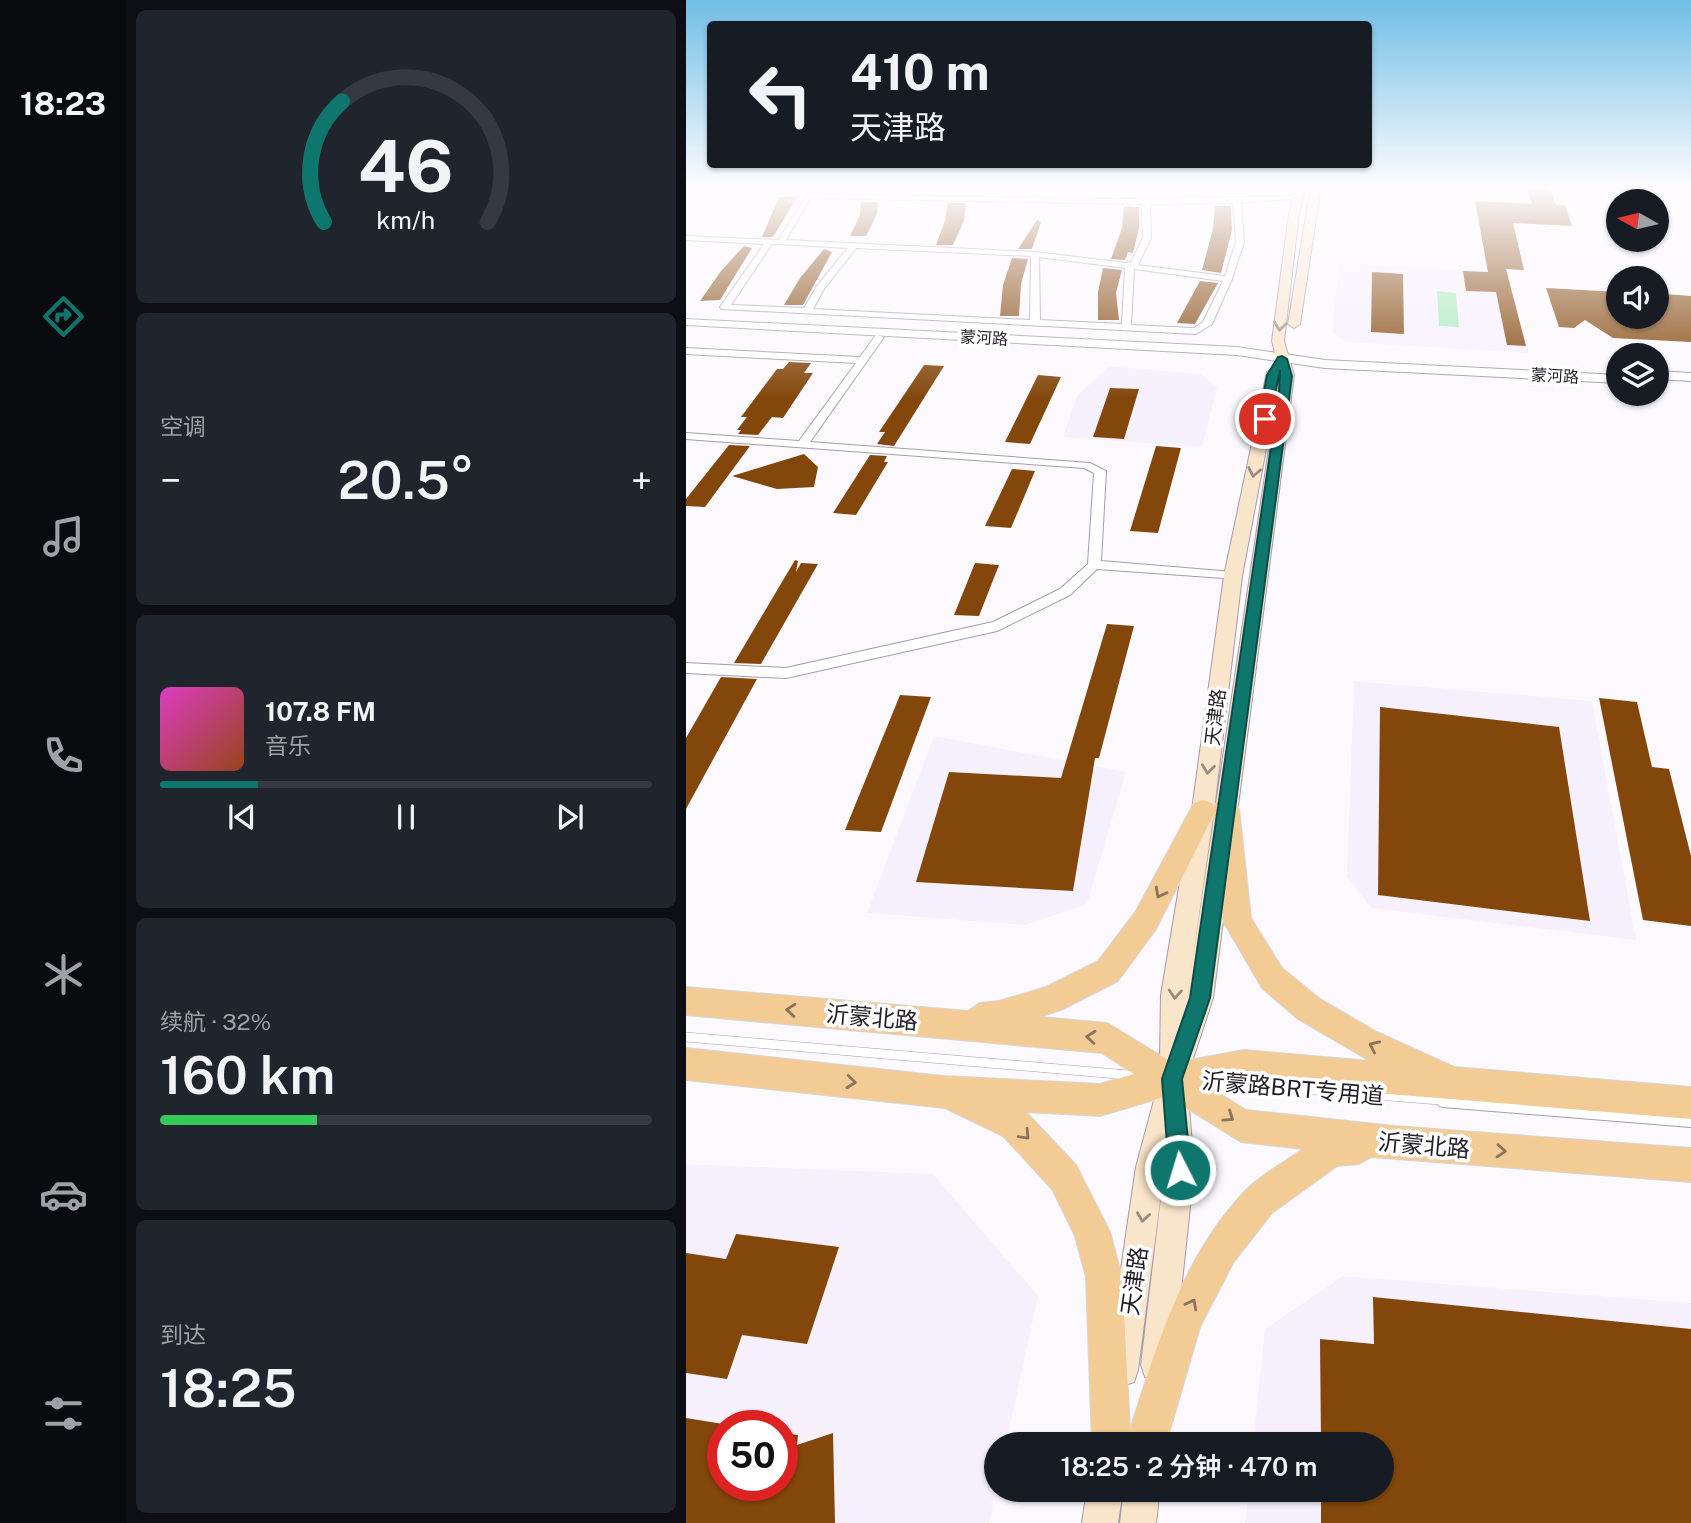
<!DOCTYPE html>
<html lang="zh">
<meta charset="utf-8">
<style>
body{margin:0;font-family:"Public Sans","Noto Sans SC",sans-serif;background:#20242c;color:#f1f3f6;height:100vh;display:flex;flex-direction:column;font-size:26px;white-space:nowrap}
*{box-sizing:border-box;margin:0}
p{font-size:23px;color:#9ea1a6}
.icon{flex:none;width:38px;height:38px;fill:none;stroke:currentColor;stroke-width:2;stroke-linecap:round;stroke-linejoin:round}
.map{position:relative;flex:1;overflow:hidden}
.drawer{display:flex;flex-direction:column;gap:10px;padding:10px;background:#0d0f14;width:560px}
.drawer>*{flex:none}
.guide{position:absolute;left:21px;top:21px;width:665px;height:147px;border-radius:7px;box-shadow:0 2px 5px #0004;background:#171b24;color:#f1f3f6;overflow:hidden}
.needle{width:46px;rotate:278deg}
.fabs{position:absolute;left:920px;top:189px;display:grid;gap:14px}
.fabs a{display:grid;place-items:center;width:63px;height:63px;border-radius:50%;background:#171b24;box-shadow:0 2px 5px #0004;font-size:35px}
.speed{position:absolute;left:21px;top:1410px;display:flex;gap:14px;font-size:35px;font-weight:700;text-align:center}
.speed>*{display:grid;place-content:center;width:91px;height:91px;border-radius:50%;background:#171b24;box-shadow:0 2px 5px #0004;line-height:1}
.speed .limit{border:10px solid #d22;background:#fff;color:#111}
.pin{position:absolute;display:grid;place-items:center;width:60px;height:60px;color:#fff;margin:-30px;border:4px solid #fff;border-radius:50%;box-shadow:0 2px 7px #0007}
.me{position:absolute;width:77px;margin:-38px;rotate:355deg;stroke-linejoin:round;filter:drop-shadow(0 0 5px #0008)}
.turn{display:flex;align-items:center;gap:24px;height:147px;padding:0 28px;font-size:32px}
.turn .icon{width:91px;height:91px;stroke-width:2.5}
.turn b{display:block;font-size:49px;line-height:60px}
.big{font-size:52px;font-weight:600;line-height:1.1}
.drawer .tile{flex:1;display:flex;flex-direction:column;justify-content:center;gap:10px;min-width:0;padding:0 24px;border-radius:10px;background:#20242c}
.drawer .dial{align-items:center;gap:0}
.dial svg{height:182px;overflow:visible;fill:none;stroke:#363941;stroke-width:7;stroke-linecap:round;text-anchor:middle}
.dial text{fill:#f1f3f6;stroke:none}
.song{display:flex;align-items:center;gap:21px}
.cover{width:84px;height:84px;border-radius:10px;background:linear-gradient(135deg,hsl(310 70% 55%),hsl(20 70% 35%))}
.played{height:7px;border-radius:4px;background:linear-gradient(90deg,#0f766e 20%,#363941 20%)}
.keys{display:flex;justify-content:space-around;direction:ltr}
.heat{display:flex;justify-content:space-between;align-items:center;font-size:38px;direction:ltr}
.charge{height:10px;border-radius:5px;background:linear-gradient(90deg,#34c759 32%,#363941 0)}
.trip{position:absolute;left:298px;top:1432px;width:410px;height:70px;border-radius:35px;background:#171b24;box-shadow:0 2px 5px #0004;font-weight:600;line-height:70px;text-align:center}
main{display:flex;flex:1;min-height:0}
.menu{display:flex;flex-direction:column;width:126px;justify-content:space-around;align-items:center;background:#090b0e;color:#9ea1a6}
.menu .icon{width:49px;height:49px}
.menu .selected{color:#0f766e}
.menu b{font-size:32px;color:#f1f3f6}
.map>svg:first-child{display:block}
.built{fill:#f6f0fd;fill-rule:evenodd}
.green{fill:#a5e9bb}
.building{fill:#83470c}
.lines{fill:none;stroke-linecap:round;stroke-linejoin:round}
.service-far1-casing{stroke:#a69ab2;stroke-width:10}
.service-casing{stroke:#a69ab2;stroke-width:14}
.minor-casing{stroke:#a69ab2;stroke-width:2}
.tertiary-casing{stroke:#a69ab2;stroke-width:2}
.secondary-casing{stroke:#a69ab2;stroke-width:2}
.primary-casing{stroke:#d7d6d8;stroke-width:2}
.service-far1{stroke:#fff;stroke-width:9}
.service{stroke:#fff;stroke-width:12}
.minor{fill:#fff;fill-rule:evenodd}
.tertiary{fill:#fff;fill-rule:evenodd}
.secondary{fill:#f9e5ca;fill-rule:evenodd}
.primary{fill:#f3cb94;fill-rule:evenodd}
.oneway{stroke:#988b81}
.oneway2{stroke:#8a745e}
.route{fill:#0f766e;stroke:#0a4d48;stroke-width:2}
.labels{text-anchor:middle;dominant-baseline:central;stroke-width:7;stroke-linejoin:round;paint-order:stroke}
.far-street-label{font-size:16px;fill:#221e27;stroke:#fff}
.street-label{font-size:19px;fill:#221e27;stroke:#fff}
.near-street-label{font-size:23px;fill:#221e27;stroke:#fff}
</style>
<main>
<nav class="menu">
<b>18:23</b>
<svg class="icon selected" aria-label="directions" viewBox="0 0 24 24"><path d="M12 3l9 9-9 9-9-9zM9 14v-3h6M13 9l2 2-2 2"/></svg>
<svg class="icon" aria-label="music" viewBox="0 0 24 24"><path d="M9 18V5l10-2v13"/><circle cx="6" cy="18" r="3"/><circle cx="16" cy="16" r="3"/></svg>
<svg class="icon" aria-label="phone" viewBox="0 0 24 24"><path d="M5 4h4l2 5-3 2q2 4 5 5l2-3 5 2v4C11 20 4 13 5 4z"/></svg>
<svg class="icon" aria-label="climate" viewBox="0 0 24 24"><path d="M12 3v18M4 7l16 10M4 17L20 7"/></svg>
<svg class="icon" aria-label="car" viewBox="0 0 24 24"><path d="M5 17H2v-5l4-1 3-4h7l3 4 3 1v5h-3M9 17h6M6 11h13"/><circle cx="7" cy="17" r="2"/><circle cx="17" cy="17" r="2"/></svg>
<svg class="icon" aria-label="filters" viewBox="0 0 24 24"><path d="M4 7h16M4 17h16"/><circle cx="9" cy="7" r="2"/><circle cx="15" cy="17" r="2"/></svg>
</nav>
<section class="drawer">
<div class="tile dial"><svg viewBox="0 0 100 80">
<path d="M14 69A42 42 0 1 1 86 69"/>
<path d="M14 69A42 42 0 0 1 22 16" stroke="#0f766e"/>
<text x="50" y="56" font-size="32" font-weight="700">46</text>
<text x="50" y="72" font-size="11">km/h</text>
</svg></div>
<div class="tile"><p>空调</p>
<div class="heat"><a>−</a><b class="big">20.5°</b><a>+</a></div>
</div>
<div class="tile">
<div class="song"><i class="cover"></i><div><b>107.8 FM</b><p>音乐</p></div></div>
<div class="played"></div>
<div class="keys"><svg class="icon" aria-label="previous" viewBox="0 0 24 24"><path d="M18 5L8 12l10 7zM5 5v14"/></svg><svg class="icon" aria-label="pause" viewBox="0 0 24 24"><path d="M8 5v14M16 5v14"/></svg><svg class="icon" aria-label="next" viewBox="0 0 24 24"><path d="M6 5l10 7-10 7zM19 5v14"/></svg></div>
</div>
<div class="tile"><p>续航 · 32%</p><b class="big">160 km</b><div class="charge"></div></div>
<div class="tile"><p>到达</p><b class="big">18:25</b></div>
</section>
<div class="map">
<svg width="1005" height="1523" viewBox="0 0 1005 1523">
<rect width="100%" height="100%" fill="#fcf9fe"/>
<path class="built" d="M655,186h267l9,19 -277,-14z
M653,263l168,10 21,80 -182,-11 -14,-10z
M423,366l92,8 16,13 -15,60 -139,-10 14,-41z
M668,681l238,20 44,239 -265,-32 -24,-32z
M248,736l192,36 -39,132 -61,21 -159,-12z
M0,1164l247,10 105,122 -32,148h-10v45l-7,34h-303zM37,1426h59v60h-59z
M657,1276l348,27v220h-446l4,-34h132v-45h-128l12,-115z"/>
<path class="green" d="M751,291l19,2 3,34 -20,-1z"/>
<path class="building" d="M841,186h22l7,19h9l7,21 -59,-3 11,47 -18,-1 20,77 -19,-1 -11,-53 -30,-1 -3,-20 25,1 -13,-71 57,3z
M112,196l-25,41h-11l17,-40z
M175,202h17l-1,12 -11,22h-16l10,-21z
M262,203h18l-2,18 -11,24h-17l9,-24z
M438,206l15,1v21l-6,25 -5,-1 -3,8 -14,-1 11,-31z
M529,206h16l1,24 -11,43 -19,-3 11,-41z
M351,220l4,2 -9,27h-14z
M58,246l8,2 -32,52 -20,1 21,-30z
M138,249l8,3 -29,53h-19l16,-27z
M326,258l16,1 -7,25 -2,32h-19l3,-31z
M417,268l19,2 -6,23 3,27h-21v-28z
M686,272l31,2 1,60 -33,-2z
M514,281l18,2 -23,41 -18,-1z
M860,288l73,4v29l36,1 9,-28 27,2v46l-78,-4 -28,-18 -11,8 -15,-1z
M103,362l22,1 -7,10h9l-30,45 -11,-1 -14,18 -20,-1 3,-4h-4l10,-13h-6l36,-48h6z
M238,365l20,1 -50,80 -17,-2 8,-12h-6z
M352,375l23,2 -31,67 -25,-2z
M424,388l29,1 -15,50 -31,-2z
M43,445l21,1 -45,61 -19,-1v-7z
M470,446l25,2 -23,85 -28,-2z
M118,454l14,13 -4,20 -37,2 -45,-13z
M184,455l17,1 -3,6h4l-32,53 -23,-2z
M326,469l23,2 -24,57 -26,-2z
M109,560l3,1 -2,11 5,-9 17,1 -57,100 -27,-1z
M289,563l24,2 -20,51 -25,-1z
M421,624l27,2 -35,132h-4l-22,133 -157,-9 33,-110 112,6z
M35,677l36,2 -71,130v-71z
M214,695l31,2 -50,135 -36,-2z
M913,698l38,4 15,65 17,2 22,87v70l-48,-6z
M694,707l179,20 31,194 -212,-26z
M50,1234l103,13 -32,97 -65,-9 -15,44 -41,-6v-120l40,6z
M687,1297l318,32v194h-370v-34h60v-45h-60l-1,-105 54,5z
M0,1418l37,6v62h59v-53l16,2 -1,10 36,-12 2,90h-149z"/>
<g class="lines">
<defs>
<path id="service-far1" d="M0,1037l454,39
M540,1083l239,19"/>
<path id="service" d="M757,1101l248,20"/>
<path id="minor" d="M122,194l307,5 183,-3 4,2 -61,5 3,39 -12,37 -20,45 -16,10 -474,-25 -2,-2 44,-63 -78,-4v-4l92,4zM124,198l332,6 1,34 -12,24 -5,1 -91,-11 -249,-12zM547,203l3,39 -11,34 -87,-11 13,-27 -1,-34zM86,244h6l70,4 -31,38 -13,22 -73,-3zM170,248l175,8 -1,64 -217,-11 11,-20zM353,257l86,11 -3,56 -82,-4zM448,269l89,12 -20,41 -9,6 -63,-3z
M190,335l8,2 -74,105 280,21 16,8 -5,90 132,11 7,4 -2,3 -141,-10 -27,26 -73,36 -211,47 -100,-5v-10l100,5 207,-46 67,-33 28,-25 6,-91 -10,-5 -398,-29v-6l113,8 57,-78 -170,-9v-6l174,9z"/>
<path id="tertiary" d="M0,319l551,28 88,13 294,15v8l-294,-15 -88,-13 -551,-30z
M971,371l34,2v8l-34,-2z"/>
<path id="secondary" d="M610,186h10l-7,28 -15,127 10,34 -81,623 -29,88 4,9 6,75 -21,195 -4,12 -12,4 -12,-4 -4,-12 24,-201 -27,206 -4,12 -12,4 -12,-4 -4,-12 30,-203 27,-100 -3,-8 1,-64 31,-185 32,-234 43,-204 7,-4 5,1 -7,-28 17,-127zM594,375l-93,623v1l27,-189 28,-234z
M625,186h10l-21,138 -6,4 -6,-4z
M401,1489h36l-5,34h-36z
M438,1489h36l-4,34h-36z"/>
<path id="primary" d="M540,799l9,3 4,7 12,109 31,50 38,31 57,33 77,35 237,20v32l-447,-37 -33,6 35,22 148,16 297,22v34l-320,-25 -12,7 -22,2 -65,47 -39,50 -33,64 -34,117h-74l-6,-167 -11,-41 -23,-47 -49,-53 -58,-28 -259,-28v-32l257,28 157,8 34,-10 -32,-21 -416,-38v-28l282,24 12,-8 19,-2 47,-14 52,-26 38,-50 58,-108 9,-3 9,3 2,4 3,-5zM528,814l9,107 39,67 36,31 72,42 -126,-11 -71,13 -66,-40 -67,-6 23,-8 55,-28 38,-52zM481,1096l74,46 62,7c-18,13 -41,25 -57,41 -64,67 -89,155 -116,240l-8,-153 -12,-45 -34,-67 -50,-53 74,4z"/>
</defs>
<use href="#service-far1" class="service-far1-casing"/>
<use href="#service" class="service-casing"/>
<use href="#minor" class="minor-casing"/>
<use href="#tertiary" class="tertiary-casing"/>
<use href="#secondary" class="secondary-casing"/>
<use href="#primary" class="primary-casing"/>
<use href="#service-far1" class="service-far1"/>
<use href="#service" class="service"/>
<use href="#minor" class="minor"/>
<use href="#tertiary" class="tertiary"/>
<use href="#secondary" class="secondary"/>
<use href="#primary" class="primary"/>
</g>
<defs><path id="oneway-chevron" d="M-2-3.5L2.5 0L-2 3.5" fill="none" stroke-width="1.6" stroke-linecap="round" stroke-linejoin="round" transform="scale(1.75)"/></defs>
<g class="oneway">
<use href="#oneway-chevron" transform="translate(594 326) rotate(97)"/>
<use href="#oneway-chevron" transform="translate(568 472) rotate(101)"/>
<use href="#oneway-chevron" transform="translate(522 769) rotate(97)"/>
<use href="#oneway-chevron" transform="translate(489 994) rotate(95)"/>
<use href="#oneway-chevron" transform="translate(457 1217) rotate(98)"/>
</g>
<g class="oneway2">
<use href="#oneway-chevron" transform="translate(474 893) rotate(118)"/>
<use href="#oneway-chevron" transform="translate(105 1010) rotate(-175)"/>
<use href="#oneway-chevron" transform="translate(405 1037) rotate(-175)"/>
<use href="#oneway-chevron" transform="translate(688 1046) rotate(-155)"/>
<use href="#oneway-chevron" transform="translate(165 1082) rotate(6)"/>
<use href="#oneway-chevron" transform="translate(543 1117) rotate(34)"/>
<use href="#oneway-chevron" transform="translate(339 1135) rotate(47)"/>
<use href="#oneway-chevron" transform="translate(815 1151) rotate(4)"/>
<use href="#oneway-chevron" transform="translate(506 1304) rotate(-62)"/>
</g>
<linearGradient id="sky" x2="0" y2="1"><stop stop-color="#70bee4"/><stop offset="0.47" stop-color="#fefcff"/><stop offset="1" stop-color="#fefcff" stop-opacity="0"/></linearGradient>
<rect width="1005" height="399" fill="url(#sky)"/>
<path class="route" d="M596,356l5,3 5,17 -2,16 -80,606 -28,81 9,91 -3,8 -8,3 -7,-3 -4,-8 -7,-91 28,-81 89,-606 1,-22 -10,49 -5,4 -6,-4 8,-44 11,-18z"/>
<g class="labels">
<g class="far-street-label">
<text transform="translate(298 338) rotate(3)">蒙河路</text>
<text transform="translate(869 376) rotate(3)">蒙河路</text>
</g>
<g class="street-label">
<text transform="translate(529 717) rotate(-83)">天津路</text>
</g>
<g class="near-street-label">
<text transform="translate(186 1017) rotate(5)">沂蒙北路</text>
<text transform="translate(607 1088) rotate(5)">沂蒙路BRT专用道</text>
<text transform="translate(738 1145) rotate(5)">沂蒙北路</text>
<text transform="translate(448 1281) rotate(-82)">天津路</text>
</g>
</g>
</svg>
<div class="fabs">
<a><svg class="needle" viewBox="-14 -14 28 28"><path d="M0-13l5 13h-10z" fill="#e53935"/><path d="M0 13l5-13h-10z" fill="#9ea1a6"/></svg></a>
<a><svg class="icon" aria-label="sound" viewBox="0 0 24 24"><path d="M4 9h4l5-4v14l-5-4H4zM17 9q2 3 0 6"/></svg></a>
<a><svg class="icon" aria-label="layers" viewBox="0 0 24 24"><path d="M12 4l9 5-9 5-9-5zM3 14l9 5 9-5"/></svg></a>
</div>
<div class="speed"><div class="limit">50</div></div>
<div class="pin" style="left:579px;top:419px;background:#d93025"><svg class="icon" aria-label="arrive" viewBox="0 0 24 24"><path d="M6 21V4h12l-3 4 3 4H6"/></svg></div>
<svg class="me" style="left:494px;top:1170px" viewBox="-20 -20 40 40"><circle r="17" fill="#0f766e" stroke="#fff" stroke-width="3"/><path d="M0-11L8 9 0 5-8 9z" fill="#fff"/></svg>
<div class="trip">18:25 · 2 分钟 · 470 m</div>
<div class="guide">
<div class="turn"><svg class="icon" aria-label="left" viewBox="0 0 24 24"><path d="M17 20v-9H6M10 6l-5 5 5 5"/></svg><div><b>410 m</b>天津路</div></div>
</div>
</div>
</main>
